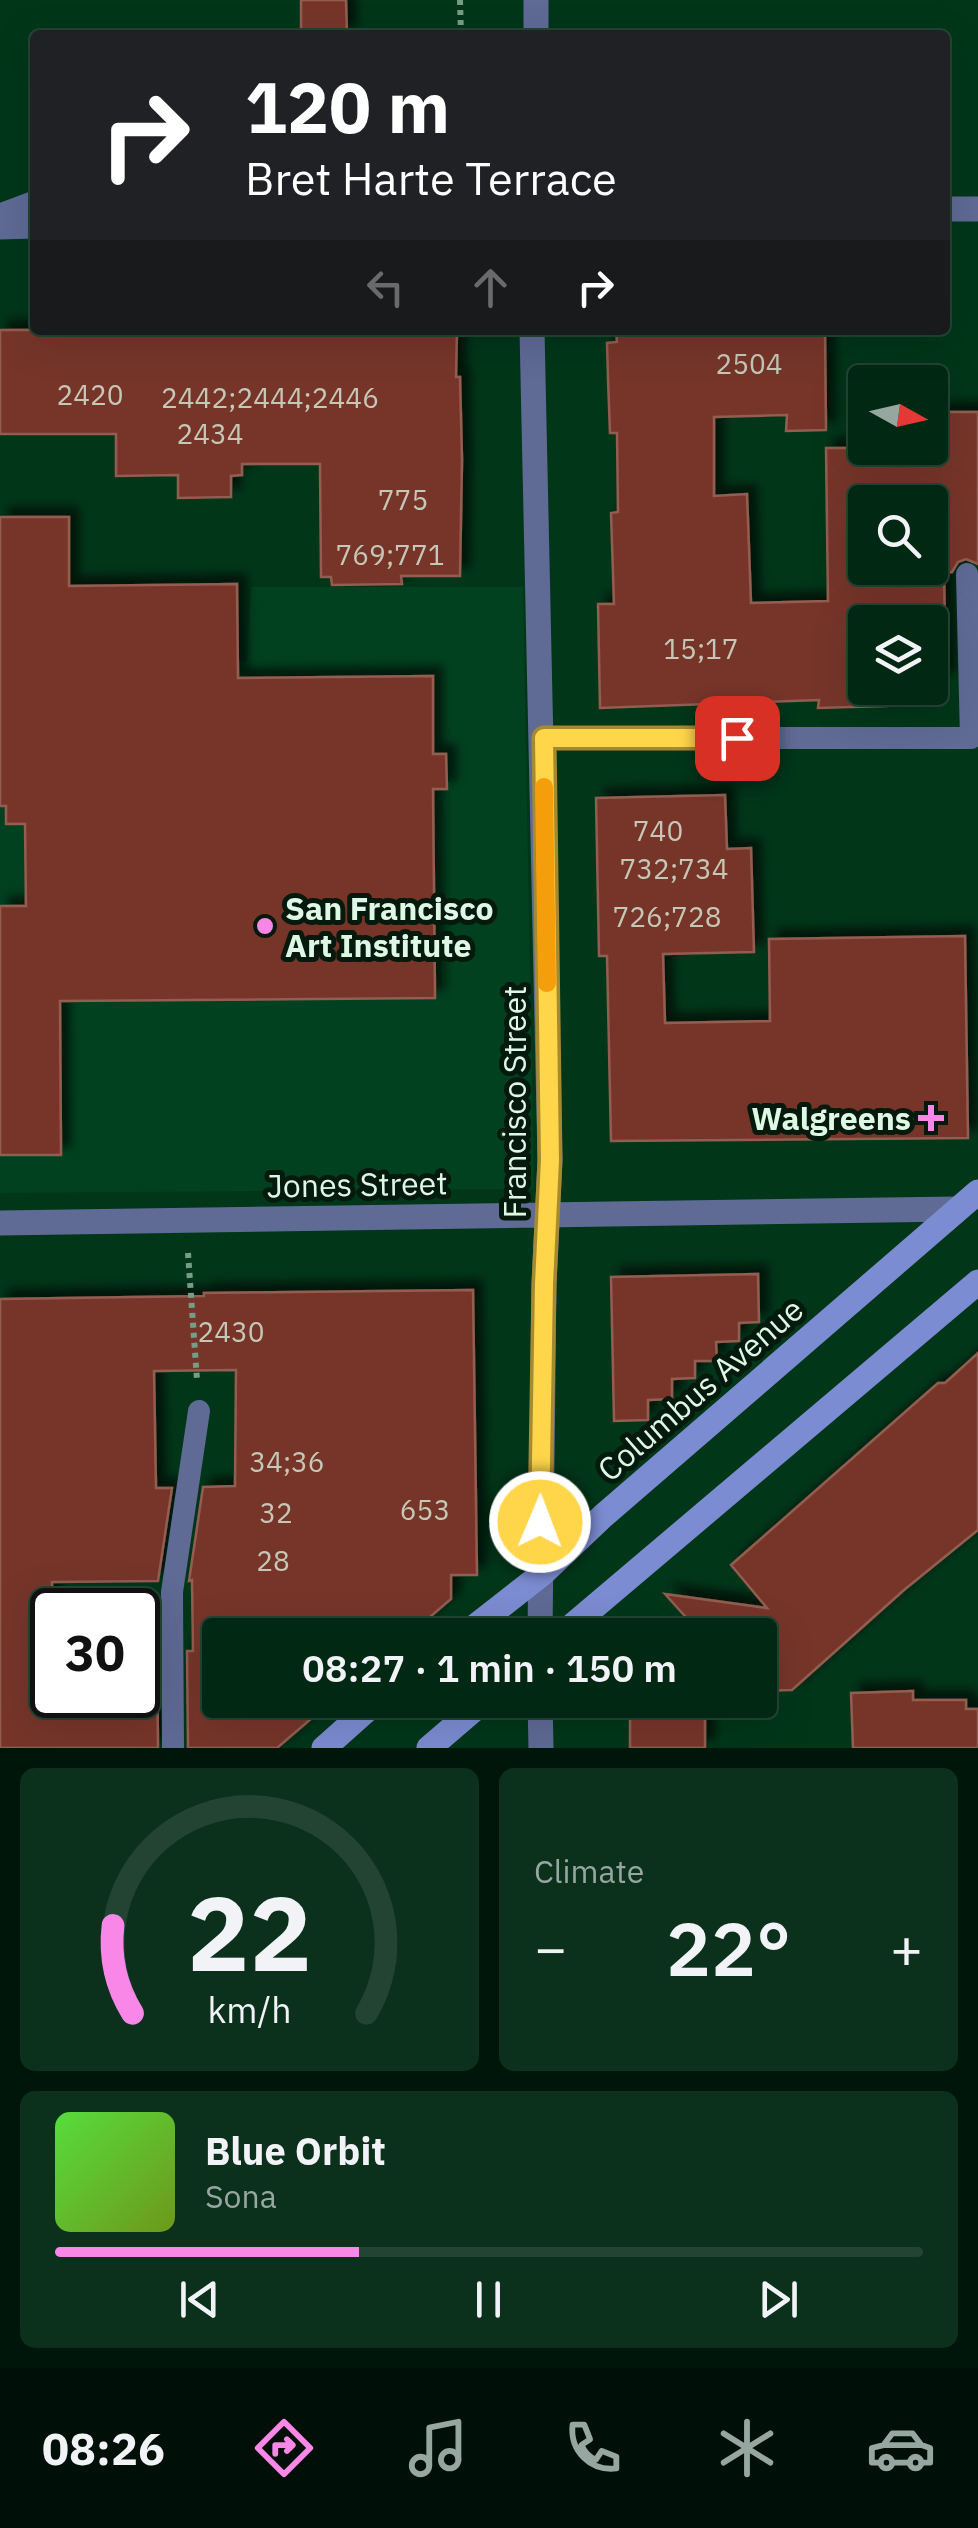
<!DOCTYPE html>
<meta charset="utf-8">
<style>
body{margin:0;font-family:"IBM Plex Sans",sans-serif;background:#0b301c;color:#f1f3f6;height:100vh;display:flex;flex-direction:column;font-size:38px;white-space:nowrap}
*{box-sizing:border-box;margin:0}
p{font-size:32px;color:#96a6a0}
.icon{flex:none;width:55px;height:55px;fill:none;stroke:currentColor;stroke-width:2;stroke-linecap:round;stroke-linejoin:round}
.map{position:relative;height:1748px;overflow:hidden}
.drawer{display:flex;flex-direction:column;gap:20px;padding:20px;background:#01160a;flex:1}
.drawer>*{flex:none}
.guide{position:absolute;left:30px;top:30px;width:920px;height:305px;border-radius:10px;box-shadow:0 10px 40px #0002,0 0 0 2px #234433;background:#202124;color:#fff;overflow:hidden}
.needle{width:65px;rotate:98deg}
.fabs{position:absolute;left:848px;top:365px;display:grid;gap:20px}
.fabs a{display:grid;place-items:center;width:100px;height:100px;border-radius:10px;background:#012813;box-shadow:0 10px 40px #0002,0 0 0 2px #234433;font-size:50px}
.speed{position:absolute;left:30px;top:1588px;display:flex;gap:20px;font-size:50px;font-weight:700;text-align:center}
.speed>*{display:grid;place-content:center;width:130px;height:130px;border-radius:50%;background:#012813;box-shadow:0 10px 40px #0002,0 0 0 2px #234433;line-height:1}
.speed .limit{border:5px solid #111;border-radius:15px;background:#fff;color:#111}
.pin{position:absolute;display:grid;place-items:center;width:85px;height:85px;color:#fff;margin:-42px;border-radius:20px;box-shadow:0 5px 15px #0006}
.me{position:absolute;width:110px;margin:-55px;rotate:1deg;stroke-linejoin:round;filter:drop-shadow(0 0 8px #0008)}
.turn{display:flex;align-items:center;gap:35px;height:210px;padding:0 50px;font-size:45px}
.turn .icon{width:130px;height:130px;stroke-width:2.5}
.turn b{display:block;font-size:70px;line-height:85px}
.lanes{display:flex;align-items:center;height:95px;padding:0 50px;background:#0003;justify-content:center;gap:50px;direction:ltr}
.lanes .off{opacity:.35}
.big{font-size:75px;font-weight:600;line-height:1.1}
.drawer .widget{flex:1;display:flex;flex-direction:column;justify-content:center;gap:15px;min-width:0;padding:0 35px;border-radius:15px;background:#0b301c}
.drawer .dial{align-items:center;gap:0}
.dial svg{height:260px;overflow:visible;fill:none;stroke:#234433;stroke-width:7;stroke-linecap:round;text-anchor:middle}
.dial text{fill:#f1f3f6;stroke:none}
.song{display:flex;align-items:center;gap:30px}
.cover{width:120px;height:120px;border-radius:15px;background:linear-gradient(135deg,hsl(110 70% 55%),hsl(80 70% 35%))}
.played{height:10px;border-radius:5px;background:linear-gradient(90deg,#f987e8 35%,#234433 35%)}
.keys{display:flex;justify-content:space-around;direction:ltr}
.heat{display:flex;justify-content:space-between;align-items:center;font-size:55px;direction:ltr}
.drawer .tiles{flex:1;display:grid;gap:20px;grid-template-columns:1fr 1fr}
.widget:last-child{grid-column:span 2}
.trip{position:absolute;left:202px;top:1618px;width:575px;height:100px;border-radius:10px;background:#012813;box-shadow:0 10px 40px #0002,0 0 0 2px #234433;font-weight:600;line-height:100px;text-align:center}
.dock{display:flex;height:160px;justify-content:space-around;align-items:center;background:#001008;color:#96a6a0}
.dock .icon{width:70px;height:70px}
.dock .on{color:#f987e8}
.dock b{font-size:45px;color:#f1f3f6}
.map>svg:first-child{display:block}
.built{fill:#01411f}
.building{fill:#773629;stroke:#935d51;stroke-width:2.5;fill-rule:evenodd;filter:url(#shadow)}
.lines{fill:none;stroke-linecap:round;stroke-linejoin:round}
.path{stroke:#769d85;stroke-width:6;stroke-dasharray:5 5;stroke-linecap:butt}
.service{stroke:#5f6a95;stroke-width:22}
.minor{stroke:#5f6a95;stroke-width:25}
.secondary{stroke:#7c8cd2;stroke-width:25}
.route-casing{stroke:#a68a30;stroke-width:25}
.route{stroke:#ffd54a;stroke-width:18}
.slow{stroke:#f59e0b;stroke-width:18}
.poi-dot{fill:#f987e8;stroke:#05190c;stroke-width:4}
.labels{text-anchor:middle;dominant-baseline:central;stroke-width:10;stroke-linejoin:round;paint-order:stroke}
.number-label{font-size:28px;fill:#c5c8b6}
.poi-label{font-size:32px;font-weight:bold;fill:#dff8e5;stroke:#05190c;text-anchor:start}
.street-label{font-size:32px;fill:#dff8e5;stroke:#05190c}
</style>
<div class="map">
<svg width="978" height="1748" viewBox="0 0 978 1748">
<defs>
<filter id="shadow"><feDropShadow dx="9" dy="-9" stdDeviation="5" flood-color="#0009"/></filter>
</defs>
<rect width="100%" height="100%" fill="#013619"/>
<path class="built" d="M87,585l6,77 154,-1 4,-74h272l11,602 -534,4v-605z"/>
<path class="building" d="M301,0h45l1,35h-46z
M0,330h457l-1,47h4l2,83 -2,116h-59l1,8 -70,1 -1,-8h-10l-1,-113h-78v11l-11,1v21l-53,1v-23l-62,1v-42h-116z
M616,330h209l1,100 -40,1 1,-16 -73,2v79l33,-2 4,109 77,-2 -2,-153h112l-1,-36h41v152l-12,-5 -8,3 -6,10 -8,1 2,106 -16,5v-62h-65v66h54l-33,10v8l-68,2 1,-8 -219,8 -2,-104h16l-3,-91 7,-1 -1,-79h-7l-2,-54 -1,-36 10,-1zM865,502h65v66h-65z
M0,517h69v69l168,-2 1,94 195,-2v78h13l1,35h-14l2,209 -375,3 1,154h-61v-249h26l-1,-82h-19v-18h-6z
M725,795l2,54 24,-1 3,104 -91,2 2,69 105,-2 -1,-82 196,-3 3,202 -357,3 -4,-185h-8l-3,-158z
M758,1274l1,48 -20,1v18l-23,1 1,19h-22v17l-23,1v20l-24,1v20l-34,1 -3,-144z
M473,1290l4,285h-26v24l-42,36h-189v65h113l-56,48h-89l-1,-97h6l-1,-71 -3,1 14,-94 32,-1 1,-116 -82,1 2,117h16l-14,93 -106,1v113h86v-44h19l1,97h-158v-449l204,-3v-3z
M978,1353v177l-74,60 -112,100 -32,1v-56h-58l-37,-41 102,14 -36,-43 207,-182h7z
M913,1691v9h53v9h12v39h-125l-2,-55z
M630,1700h75v48h-75z"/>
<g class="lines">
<path class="path" d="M460,0l1,35
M188,1253l9,127"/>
<path class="service" d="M543,738h428l-4,-164
M173,1748l-1,-156 27,-181"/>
<path class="minor" d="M536,0v35
M945,209h33
M0,216l35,-13
M0,227l35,-1
M532,330l18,830 -6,124 -4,351
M0,1223l956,-14
M540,1700l1,48"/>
<path class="secondary" d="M464,1635l78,-61 61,-58 375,-324
M561,1635l417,-353
M324,1748l54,-48
M429,1748l56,-48"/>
</g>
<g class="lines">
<defs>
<path id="route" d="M540,1522l4,-238 6,-124 -6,-422h193"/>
</defs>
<use href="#route" class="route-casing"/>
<use href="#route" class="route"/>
<path class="slow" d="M544,787l3,196"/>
</g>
<g class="poi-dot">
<circle cx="265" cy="926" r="10"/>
<path d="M926 1103h10v10h10v10h-10v10h-10v-10h-10v-10h10z"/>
</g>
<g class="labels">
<g class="number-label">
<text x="749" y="363">2504</text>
<text x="90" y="394">2420</text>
<text x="270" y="397">2442;2444;2446</text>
<text x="210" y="433">2434</text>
<text x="403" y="499">775</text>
<text x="390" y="554">769;771</text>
<text x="701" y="648">15;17</text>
<text x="658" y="830">740</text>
<text x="674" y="868">732;734</text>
<text x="667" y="916">726;728</text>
<text x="231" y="1331">2430</text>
<text x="287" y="1461">34;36</text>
<text x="425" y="1509">653</text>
<text x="276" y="1512">32</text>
<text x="273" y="1560">28</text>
</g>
<g class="poi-label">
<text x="285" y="908">San Francisco<tspan x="285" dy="37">Art Institute</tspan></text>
<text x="911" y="1118" text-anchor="end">Walgreens</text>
</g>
<g class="street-label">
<text transform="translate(514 1102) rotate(-90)">Francisco Street</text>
<text transform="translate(357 1184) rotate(-1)">Jones Street</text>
<text transform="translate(700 1389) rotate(-41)">Columbus Avenue</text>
</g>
</g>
</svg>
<div class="fabs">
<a><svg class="needle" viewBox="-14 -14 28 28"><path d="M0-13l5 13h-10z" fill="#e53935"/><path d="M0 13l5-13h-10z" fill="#96a6a0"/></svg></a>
<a><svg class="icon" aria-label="search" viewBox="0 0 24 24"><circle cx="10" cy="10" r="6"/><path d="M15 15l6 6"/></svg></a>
<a><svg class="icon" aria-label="layers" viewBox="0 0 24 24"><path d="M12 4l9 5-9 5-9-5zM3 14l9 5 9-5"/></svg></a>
</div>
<div class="speed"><div class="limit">30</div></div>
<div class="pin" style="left:737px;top:738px;background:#d93025"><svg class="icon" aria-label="arrive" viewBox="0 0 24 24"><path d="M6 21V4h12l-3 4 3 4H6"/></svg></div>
<svg class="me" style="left:540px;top:1522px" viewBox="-20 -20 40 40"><circle r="17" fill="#ffd54a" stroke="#fff" stroke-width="3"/><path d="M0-11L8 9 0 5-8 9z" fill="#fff"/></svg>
<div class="trip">08:27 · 1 min · 150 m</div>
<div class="guide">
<div class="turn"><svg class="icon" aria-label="right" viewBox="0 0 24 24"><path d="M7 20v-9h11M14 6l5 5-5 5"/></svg><div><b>120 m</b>Bret Harte Terrace</div></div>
<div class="lanes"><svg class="icon off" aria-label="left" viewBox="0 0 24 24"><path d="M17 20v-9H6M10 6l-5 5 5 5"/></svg><svg class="icon off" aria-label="ahead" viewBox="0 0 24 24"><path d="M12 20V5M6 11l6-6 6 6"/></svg><svg class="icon" aria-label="right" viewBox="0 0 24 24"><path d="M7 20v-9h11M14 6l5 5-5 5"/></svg></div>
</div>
</div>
<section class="drawer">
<div class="tiles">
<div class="widget dial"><svg viewBox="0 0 100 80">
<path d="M14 69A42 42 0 1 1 86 69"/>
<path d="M14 69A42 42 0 0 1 8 42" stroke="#f987e8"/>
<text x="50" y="56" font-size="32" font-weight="700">22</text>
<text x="50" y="72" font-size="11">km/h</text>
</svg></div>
<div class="widget"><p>Climate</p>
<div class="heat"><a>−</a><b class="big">22°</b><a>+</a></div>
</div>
<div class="widget">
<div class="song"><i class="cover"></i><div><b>Blue Orbit</b><p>Sona</p></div></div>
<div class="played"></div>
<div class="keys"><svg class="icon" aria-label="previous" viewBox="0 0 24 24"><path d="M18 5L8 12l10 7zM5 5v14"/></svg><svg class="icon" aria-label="pause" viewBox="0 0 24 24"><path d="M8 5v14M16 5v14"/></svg><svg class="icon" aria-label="next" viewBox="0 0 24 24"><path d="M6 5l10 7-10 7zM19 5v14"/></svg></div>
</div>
</div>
</section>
<nav class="dock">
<b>08:26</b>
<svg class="icon on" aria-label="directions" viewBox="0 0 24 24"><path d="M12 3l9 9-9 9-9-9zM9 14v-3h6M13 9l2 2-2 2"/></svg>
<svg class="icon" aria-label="music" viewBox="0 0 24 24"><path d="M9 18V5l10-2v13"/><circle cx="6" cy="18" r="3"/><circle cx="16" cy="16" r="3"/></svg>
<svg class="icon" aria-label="phone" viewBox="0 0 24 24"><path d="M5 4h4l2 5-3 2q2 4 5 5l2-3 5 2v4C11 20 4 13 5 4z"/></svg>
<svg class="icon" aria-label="climate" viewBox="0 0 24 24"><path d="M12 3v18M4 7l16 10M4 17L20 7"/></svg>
<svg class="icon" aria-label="car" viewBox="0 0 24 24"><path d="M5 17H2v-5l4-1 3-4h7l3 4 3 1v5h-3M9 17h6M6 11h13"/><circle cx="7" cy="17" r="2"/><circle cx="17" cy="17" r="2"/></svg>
</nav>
